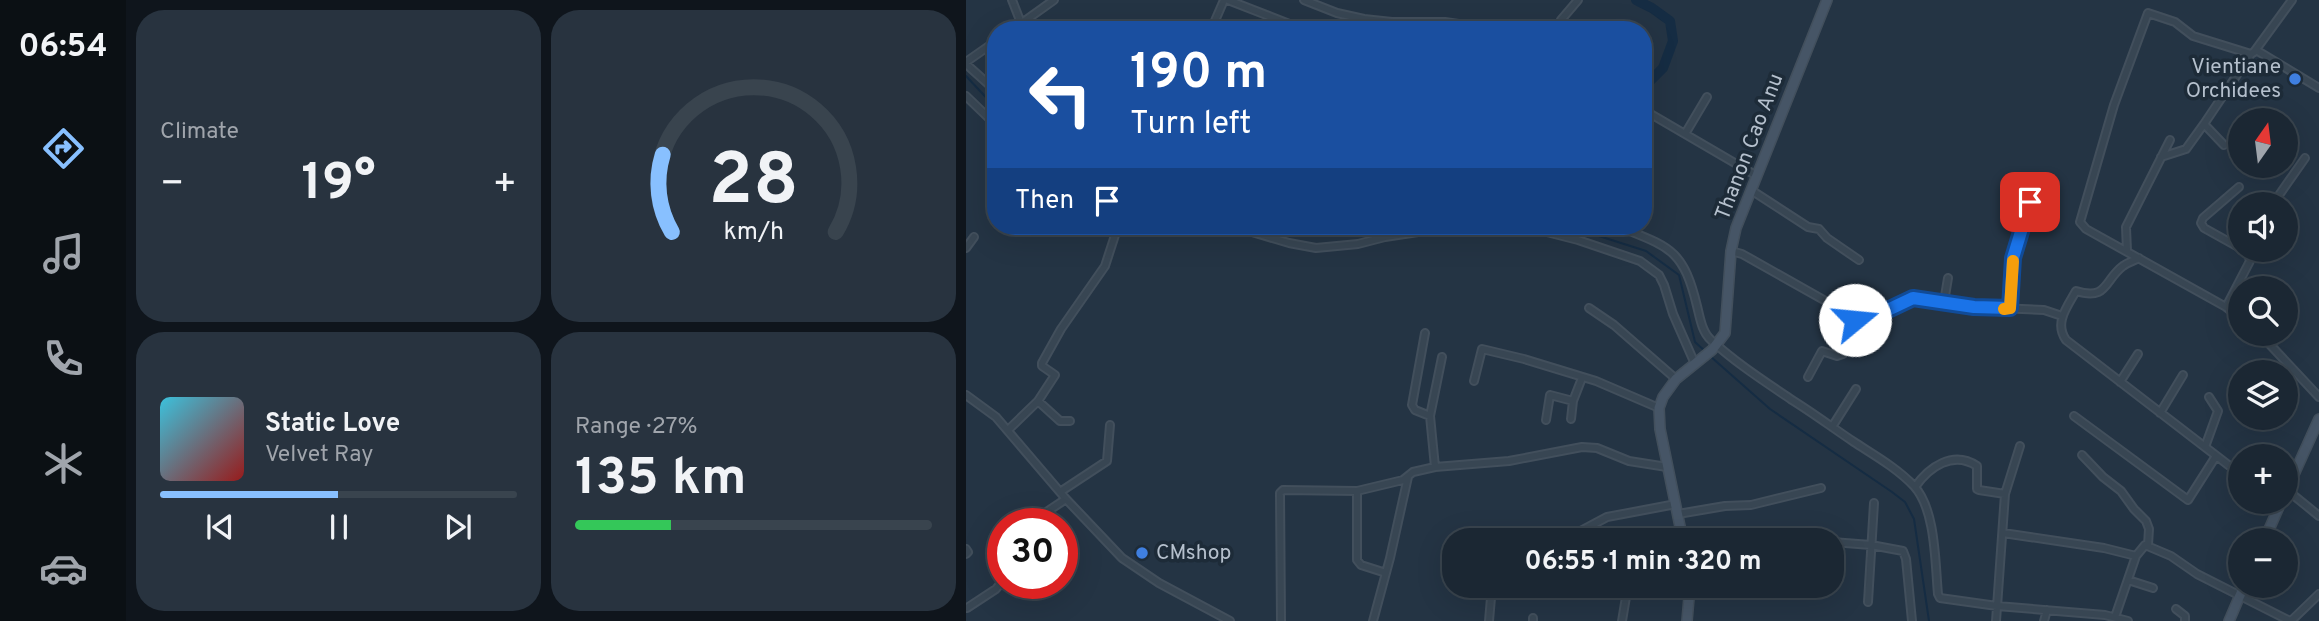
<!DOCTYPE html>
<meta charset="utf-8">
<style>
body{margin:0;font-family:Overpass,sans-serif;background:#28333f;color:#f1f3f6;height:100vh;display:flex;flex-direction:column;font-size:26px;white-space:nowrap}
*{box-sizing:border-box;margin:0}
p{font-size:23px;color:#a0a5ac}
.icon{flex:none;width:38px;height:38px;fill:none;stroke:currentColor;stroke-width:2;stroke-linecap:round;stroke-linejoin:round}
.map{position:relative;flex:1;overflow:hidden}
.sheet{display:flex;flex-direction:column;gap:10px;padding:10px;background:#0f151c;width:840px}
.sheet>*{flex:none}
.guide{position:absolute;left:21px;top:21px;width:665px;height:214px;border-radius:28px;box-shadow:0 7px 28px #0002,0 0 0 2px #39444e;background:#1a4fa0;color:#fff;overflow:hidden}
.needle{width:46px;rotate:14deg}
.buttons{position:absolute;left:1262px;top:108px;display:grid;gap:14px}
.buttons a{display:grid;place-items:center;width:70px;height:70px;border-radius:50%;background:#1b2733;box-shadow:0 7px 28px #0002,0 0 0 2px #39444e;font-size:35px}
.speed{position:absolute;left:21px;top:508px;display:flex;gap:14px;font-size:35px;font-weight:700;text-align:center}
.speed>*{display:grid;place-content:center;width:91px;height:91px;border-radius:50%;background:#1b2733;box-shadow:0 7px 28px #0002,0 0 0 2px #39444e;line-height:1}
.speed .limit{border:10px solid #d22;background:#fff;color:#111}
.pin{position:absolute;display:grid;place-items:center;width:60px;height:60px;color:#fff;margin:-30px;border-radius:14px;box-shadow:0 4px 10px #0006}
.me{position:absolute;width:77px;margin:-38px;rotate:73deg;stroke-linejoin:round;filter:drop-shadow(0 0 5px #0008)}
.turn{display:flex;align-items:center;gap:24px;height:147px;padding:0 28px;font-size:32px}
.turn .icon{width:91px;height:91px;stroke-width:2.5}
.turn b{display:block;font-size:49px;line-height:60px}
.then{display:flex;align-items:center;height:66px;padding:0 28px;background:#0003;gap:14px;font-size:26px}
.big{font-size:52px;font-weight:700;line-height:1.1}
.sheet .tile{flex:1;display:flex;flex-direction:column;justify-content:center;gap:10px;min-width:0;padding:0 24px;border-radius:28px;background:#28333f}
.sheet .dial{align-items:center;gap:0}
.dial svg{height:182px;overflow:visible;fill:none;stroke:#39444e;stroke-width:7;stroke-linecap:round;text-anchor:middle}
.dial text{fill:#f1f3f6;stroke:none}
.song{display:flex;align-items:center;gap:21px}
.cover{width:84px;height:84px;border-radius:10px;background:linear-gradient(135deg,hsl(190 70% 55%),hsl(0 70% 35%))}
.played{height:7px;border-radius:4px;background:linear-gradient(90deg,#88c0ff 50%,#39444e 50%)}
.keys{display:flex;justify-content:space-around;direction:ltr}
.heat{display:flex;justify-content:space-between;align-items:center;font-size:38px;direction:ltr}
.charge{height:10px;border-radius:5px;background:linear-gradient(90deg,#34c759 27%,#39444e 0)}
.sheet .tiles{flex:1;display:grid;gap:10px;grid-template-columns:repeat(2,1fr)}
.trip{position:absolute;left:476px;top:528px;width:402px;height:70px;border-radius:28px;background:#1b2733;box-shadow:0 7px 28px #0002,0 0 0 2px #39444e;font-weight:700;line-height:70px;text-align:center}
main{display:flex;flex:1;min-height:0}
.tabs{display:flex;flex-direction:column;width:126px;justify-content:space-around;align-items:center;background:#0b1014;color:#a0a5ac}
.tabs .icon{width:49px;height:49px}
.tabs .active{color:#88c0ff}
.tabs b{font-size:32px;color:#f1f3f6}
.map>svg:first-child{display:block}
.lines{fill:none;stroke-linecap:round;stroke-linejoin:round}
.stream{stroke:#152c43;stroke-width:2}
.river{stroke:#152c43;stroke-width:10}
.street-casing{stroke:#424f5c;stroke-width:10}
.secondary-casing{stroke:#424f5c;stroke-width:12}
.street{stroke:#384653;stroke-width:6}
.secondary{stroke:#465566;stroke-width:9}
.route-casing{stroke:#114b97;stroke-width:18}
.route{stroke:#1a73e8;stroke-width:12}
.slow{stroke:#f59e0b;stroke-width:12}
.shop-dot{fill:#3f7fe0;stroke:#1d2b38;stroke-width:2.5}
.labels{text-anchor:middle;dominant-baseline:central;stroke-width:7;stroke-linejoin:round;paint-order:stroke}
.poi-label{font-size:21px;fill:#b5c0cd;stroke:#1d2b38;text-anchor:end}
.street-label{font-size:21px;fill:#b5c0cd;stroke:#1d2b38}
</style>
<main>
<nav class="tabs">
<b>06:54</b>
<svg class="icon active" aria-label="directions" viewBox="0 0 24 24"><path d="M12 3l9 9-9 9-9-9zM9 14v-3h6M13 9l2 2-2 2"/></svg>
<svg class="icon" aria-label="music" viewBox="0 0 24 24"><path d="M9 18V5l10-2v13"/><circle cx="6" cy="18" r="3"/><circle cx="16" cy="16" r="3"/></svg>
<svg class="icon" aria-label="phone" viewBox="0 0 24 24"><path d="M5 4h4l2 5-3 2q2 4 5 5l2-3 5 2v4C11 20 4 13 5 4z"/></svg>
<svg class="icon" aria-label="climate" viewBox="0 0 24 24"><path d="M12 3v18M4 7l16 10M4 17L20 7"/></svg>
<svg class="icon" aria-label="car" viewBox="0 0 24 24"><path d="M5 17H2v-5l4-1 3-4h7l3 4 3 1v5h-3M9 17h6M6 11h13"/><circle cx="7" cy="17" r="2"/><circle cx="17" cy="17" r="2"/></svg>
</nav>
<section class="sheet">
<div class="tiles">
<div class="tile"><p>Climate</p>
<div class="heat"><a>−</a><b class="big">19°</b><a>+</a></div>
</div>
<div class="tile dial"><svg viewBox="0 0 100 80">
<path d="M14 69A42 42 0 1 1 86 69"/>
<path d="M14 69A42 42 0 0 1 10 35" stroke="#88c0ff"/>
<text x="50" y="56" font-size="32" font-weight="700">28</text>
<text x="50" y="72" font-size="11">km/h</text>
</svg></div>
<div class="tile">
<div class="song"><i class="cover"></i><div><b>Static Love</b><p>Velvet Ray</p></div></div>
<div class="played"></div>
<div class="keys"><svg class="icon" aria-label="previous" viewBox="0 0 24 24"><path d="M18 5L8 12l10 7zM5 5v14"/></svg><svg class="icon" aria-label="pause" viewBox="0 0 24 24"><path d="M8 5v14M16 5v14"/></svg><svg class="icon" aria-label="next" viewBox="0 0 24 24"><path d="M6 5l10 7-10 7zM19 5v14"/></svg></div>
</div>
<div class="tile"><p>Range · 27%</p><b class="big">135 km</b><div class="charge"></div></div>
</div>
</section>
<div class="map">
<svg width="1353" height="621" viewBox="0 0 1353 621">
<rect width="100%" height="100%" fill="#243444"/>
<g class="lines">
<path class="stream" d="M0,76l30,32
M301,226c42,12 67,8 109,0
M618,226l15,10 47,15 33,24 16,67 11,10
M744,356l60,53 122,83 13,10 9,17 15,102"/>
<path class="river" d="M670,0l16,8 18,13 3,20 -10,27 -20,20"/>
<defs>
<path id="street" d="M46,0l9,23
M262,0l74,29
M338,0l33,13 27,6 28,3h53l54,8
M46,30l42,-30
M245,30l13,-30
M590,30l5,-10 17,-20
M1290,50l63,38
M0,62l30,-21
M0,64l30,27
M0,96l30,29
M683,113l108,63
M719,134l22,-37
M1258,145l-20,-21 47,-70 3,-2 38,-52
M1195,157l25,-8 18,-25
M1273,187l-36,31 -2,5 3,5 36,20
M785,190l57,37 11,2 8,9 32,22
M1302,205l9,-7 28,-40
M266,226l57,17 27,5 42,-4 27,-7 33,-5 82,-6 27,1 51,13 62,21 19,14 5,10 9,29 22,50
M651,226c52,21 66,22 80,80 3,12 5,26 14,34 25,23 53,41 81,60 21,13 41,28 62,42 20,13 43,26 60,44 22,24 21,77 24,108l2,4 57,8 108,9 23,6
M1268,243l6,-9
M0,248l8,-11
M765,251l11,3 96,54 7,8 10,4 10,-1 48,-21 61,9 70,3 18,6
M1161,251l-1,-24 44,-87
M1173,258c-5,3 -11,4 -16,8 -19,14 -15,35 -47,25 -9,16 -22,32 -10,49l174,134
M978,302l4,-24
M1260,307l24,-46 -2,-7 -5,-4
M623,308l25,17 62,54
M1044,308l3,-50 17,-56
M1274,318l-14,-11 -140,-78 -6,-7 34,-117 34,-92 27,9 18,14 58,18
M459,333l-13,72 3,5 15,6
M1294,334l59,63
M842,377l14,-26 15,5 6,-2 12,-34
M508,381l8,-32 42,10 72,22 63,27
M1154,382l18,-28
M0,395l30,22 70,82 56,59 37,25 71,38
M72,401l22,20h10
M1194,413l23,-38
M1108,416l114,84 28,-44
M605,419l2,-18 9,-23
M580,420l4,-25 23,6
M866,427l24,-38
M42,430l30,-29 17,-26 -13,-9v-3l19,-34 44,-63 13,-40
M1239,447l13,-36 -9,-14
M1116,455l21,22 18,14 13,18 12,12 3,8 -1,16
M469,467l-5,-51 12,-59
M949,487c14,-20 38,-37 62,-21v23l2,1 26,4
M1321,490l32,26
M391,491v69l4,5 25,8
M94,492l47,-31 3,-36
M712,514l47,-8 26,-1 70,-17
M64,523l36,-24
M1037,533l101,15 32,8
M596,541l45,-24 69,-13
M773,541h31
M866,542l39,3 32,6 3,8 6,62
M0,549l2,3 -2,2
M1162,580l25,8
M902,602l6,-99
M1,608l29,-19 7,-9
M1210,609l9,7v5
M1149,617l21,-61 9,-11 26,11 26,18 93,47
M315,621l-1,-128 3,-3 74,1 46,-11 10,-8 22,-5 74,-6 73,-14 15,1 32,13 38,6
M407,621l17,-63 18,-81
M523,621l3,-35
M567,621v-3
M656,621l4,-24
M1030,621l9,-127 15,-48
M1078,621l3,-11
M1325,621l28,-27"/>
<path id="secondary" d="M1320,492l33,-73
M717,541l-23,-112 -1,-21 4,-11 13,-18 36,-29 13,-17 6,-82 5,-23 91,-228
M1298,541l17,-39
M721,621l3,-35
M1263,621l15,-35"/>
</defs>
<use href="#street" class="street-casing"/>
<use href="#secondary" class="secondary-casing"/>
<use href="#street" class="street"/>
<use href="#secondary" class="secondary"/>
</g>
<g class="lines">
<defs>
<path id="route" d="M889,320l18,-3 40,-19 61,9 36,1 3,-50 17,-56"/>
</defs>
<use href="#route" class="route-casing"/>
<use href="#route" class="route"/>
<path class="slow" d="M1038,309l6,-1 3,-47"/>
</g>
<g class="shop-dot">
<circle cx="1329" cy="79" r="7"/>
<circle cx="176" cy="553" r="7"/>
</g>
<g class="labels">
<g class="poi-label">
<text x="1315" y="67">Vientiane<tspan x="1315" dy="24">Orchidees</tspan></text>
<text x="190" y="553" text-anchor="start">CMshop</text>
</g>
<g class="street-label">
<text transform="translate(784 147) rotate(-69)">Thanon Cao Anu</text>
</g>
</g>
</svg>
<div class="buttons">
<a><svg class="needle" viewBox="-14 -14 28 28"><path d="M0-13l5 13h-10z" fill="#e53935"/><path d="M0 13l5-13h-10z" fill="#a0a5ac"/></svg></a>
<a><svg class="icon" aria-label="sound" viewBox="0 0 24 24"><path d="M4 9h4l5-4v14l-5-4H4zM17 9q2 3 0 6"/></svg></a>
<a><svg class="icon" aria-label="search" viewBox="0 0 24 24"><circle cx="10" cy="10" r="6"/><path d="M15 15l6 6"/></svg></a>
<a><svg class="icon" aria-label="layers" viewBox="0 0 24 24"><path d="M12 4l9 5-9 5-9-5zM3 14l9 5 9-5"/></svg></a>
<a>+</a>
<a>−</a>
</div>
<div class="speed"><div class="limit">30</div></div>
<div class="pin" style="left:1064px;top:202px;background:#d93025"><svg class="icon" aria-label="arrive" viewBox="0 0 24 24"><path d="M6 21V4h12l-3 4 3 4H6"/></svg></div>
<svg class="me" style="left:889px;top:320px" viewBox="-20 -20 40 40"><circle r="19" fill="#fff"/><path d="M0-13L10 11 0 6-10 11z" fill="#1a73e8"/></svg>
<div class="trip">06:55 · 1 min · 320 m</div>
<div class="guide">
<div class="turn"><svg class="icon" aria-label="left" viewBox="0 0 24 24"><path d="M17 20v-9H6M10 6l-5 5 5 5"/></svg><div><b>190 m</b>Turn left</div></div>
<div class="then">Then<svg class="icon" aria-label="arrive" viewBox="0 0 24 24"><path d="M6 21V4h12l-3 4 3 4H6"/></svg></div>
</div>
</div>
</main>
